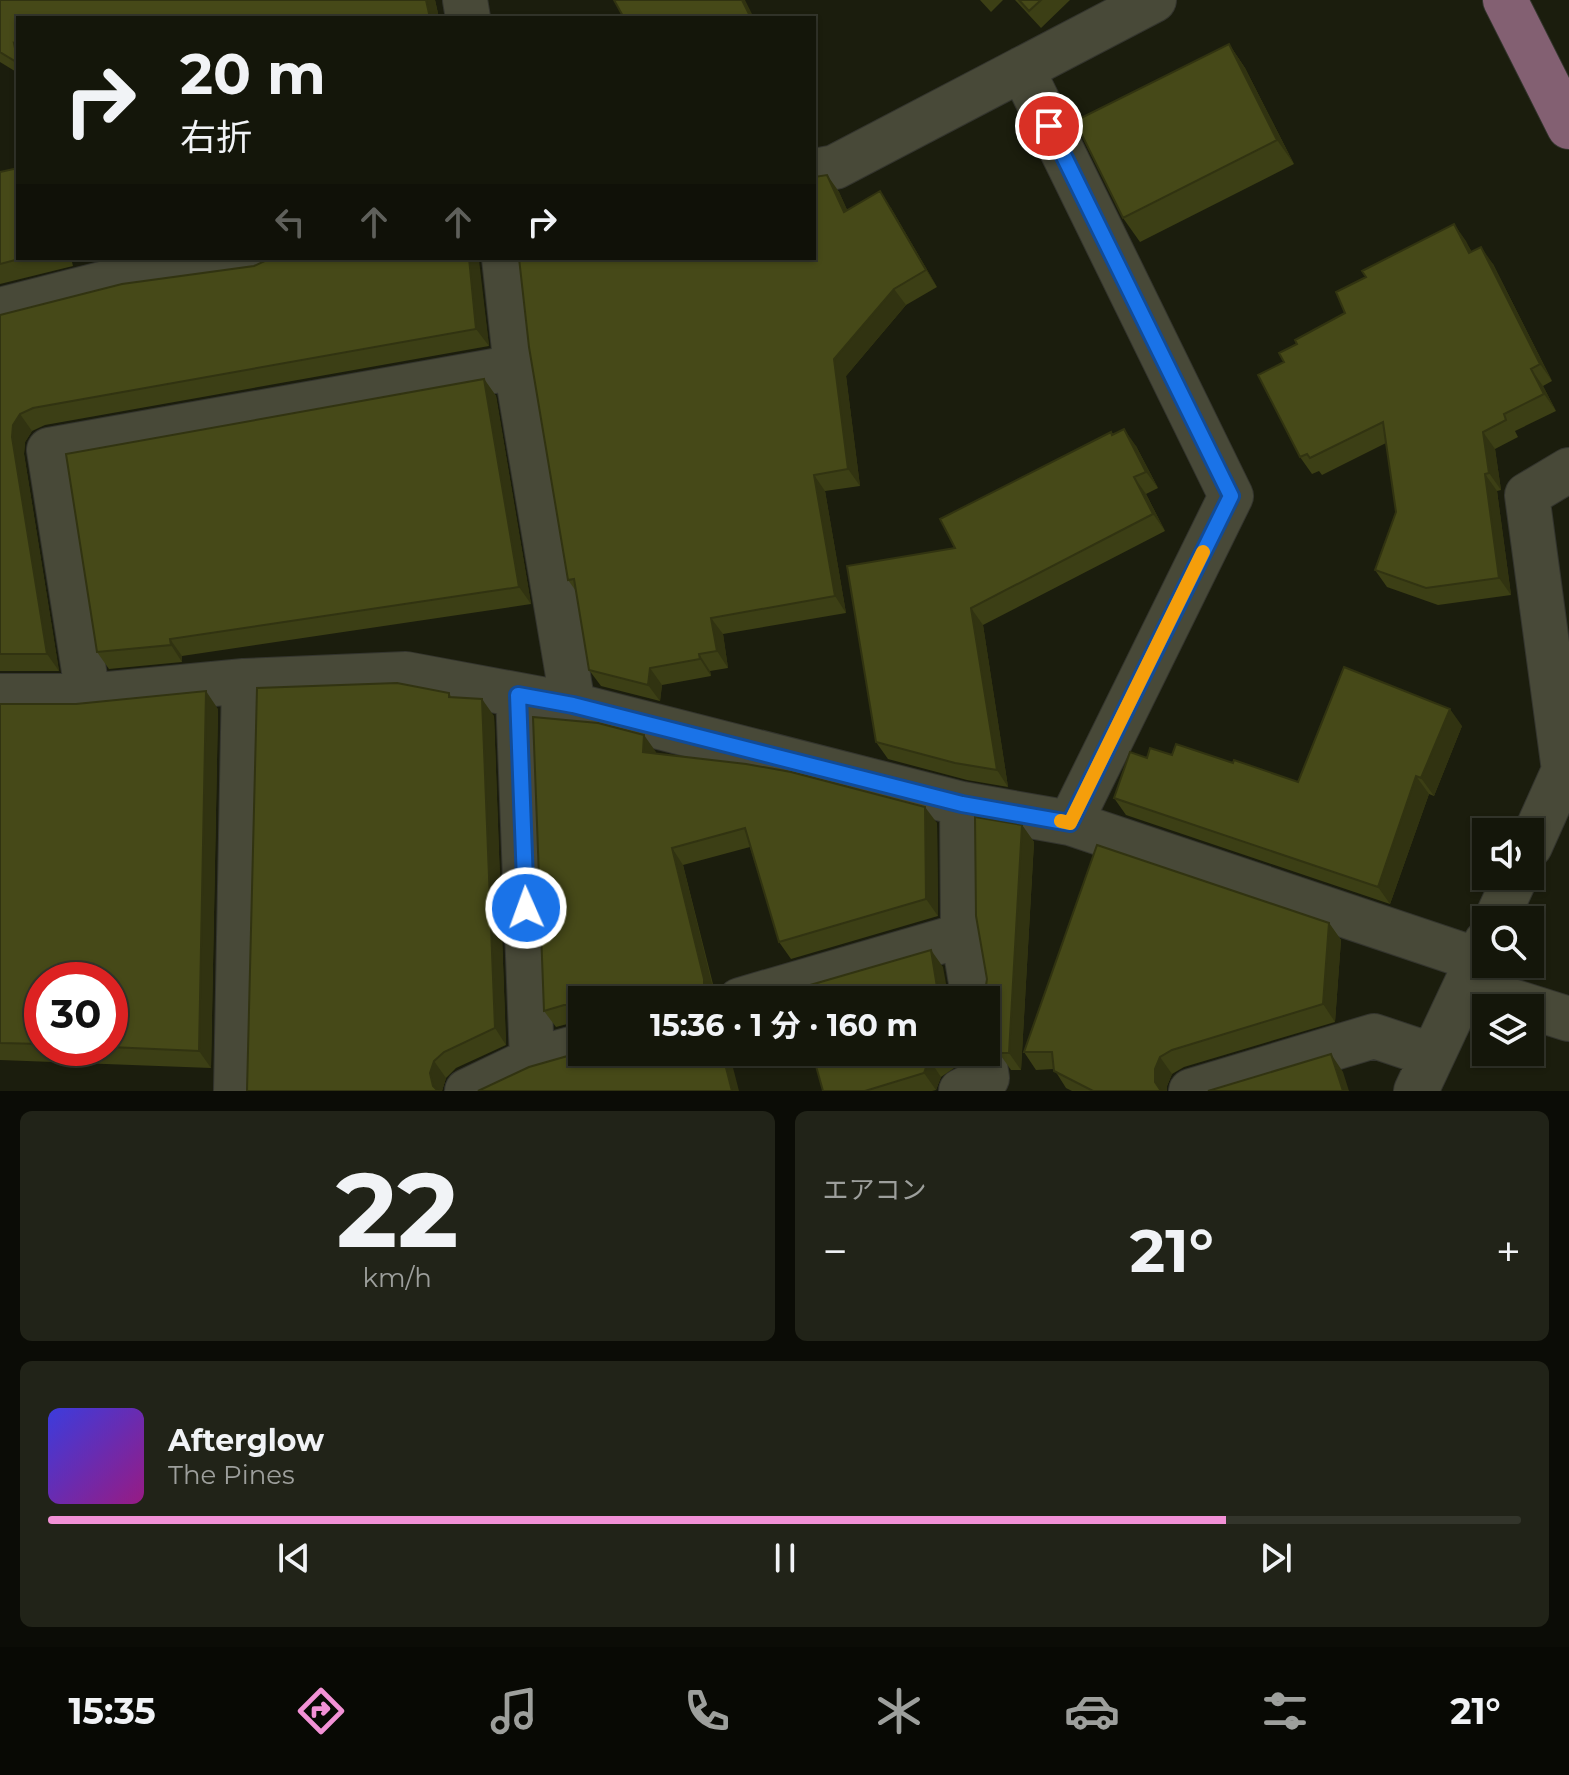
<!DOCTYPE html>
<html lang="ja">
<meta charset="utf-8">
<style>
body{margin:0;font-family:Montserrat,"Noto Sans JP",sans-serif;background:#212318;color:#f1f3f6;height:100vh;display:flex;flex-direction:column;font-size:30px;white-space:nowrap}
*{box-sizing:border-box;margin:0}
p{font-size:26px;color:#9d9f9c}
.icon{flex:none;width:44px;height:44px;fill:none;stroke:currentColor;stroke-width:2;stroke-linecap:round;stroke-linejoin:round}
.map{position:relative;height:1091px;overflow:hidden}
.drawer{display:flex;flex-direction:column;gap:20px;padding:20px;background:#0b0c06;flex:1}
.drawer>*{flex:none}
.top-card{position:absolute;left:16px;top:16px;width:800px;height:244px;border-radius:0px;box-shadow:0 2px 6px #0004,0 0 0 2px #33352b;background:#14160a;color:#f1f3f6;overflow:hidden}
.buttons{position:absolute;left:1472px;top:818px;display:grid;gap:16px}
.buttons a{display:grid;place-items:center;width:72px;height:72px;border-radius:0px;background:#14160a;box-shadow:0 2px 6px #0004,0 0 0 2px #33352b;font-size:40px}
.speed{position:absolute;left:24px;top:962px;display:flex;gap:16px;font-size:40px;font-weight:700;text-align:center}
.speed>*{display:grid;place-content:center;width:104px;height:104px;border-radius:50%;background:#14160a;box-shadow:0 2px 6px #0004,0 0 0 2px #33352b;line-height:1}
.speed .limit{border:12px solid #d22;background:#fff;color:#111}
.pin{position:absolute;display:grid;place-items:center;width:68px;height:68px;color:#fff;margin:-34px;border:4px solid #fff;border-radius:50%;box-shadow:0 2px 8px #0007}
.me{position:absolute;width:88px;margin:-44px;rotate:358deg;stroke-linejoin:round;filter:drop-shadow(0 0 6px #0008)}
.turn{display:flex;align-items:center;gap:28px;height:168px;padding:0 32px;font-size:36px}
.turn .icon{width:104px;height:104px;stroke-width:2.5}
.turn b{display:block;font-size:56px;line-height:68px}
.lanes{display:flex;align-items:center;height:76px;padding:0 32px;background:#0003;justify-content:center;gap:40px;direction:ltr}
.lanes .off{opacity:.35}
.big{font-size:60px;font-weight:700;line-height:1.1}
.drawer .widget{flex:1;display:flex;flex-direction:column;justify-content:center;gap:12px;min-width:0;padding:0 28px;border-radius:12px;background:#212318}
.drawer .dial{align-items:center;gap:0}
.dial b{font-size:104px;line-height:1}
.song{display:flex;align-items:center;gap:24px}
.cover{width:96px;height:96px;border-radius:12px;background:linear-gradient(135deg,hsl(240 70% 55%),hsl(310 70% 35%))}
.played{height:8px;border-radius:4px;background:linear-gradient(90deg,#f291d6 80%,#33352b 80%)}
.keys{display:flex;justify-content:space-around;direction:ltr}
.heat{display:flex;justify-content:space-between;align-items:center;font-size:44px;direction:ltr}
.drawer .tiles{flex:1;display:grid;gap:20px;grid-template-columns:1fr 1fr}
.widget:last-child{grid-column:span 2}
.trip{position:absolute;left:568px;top:986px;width:432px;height:80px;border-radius:0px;background:#14160a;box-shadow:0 2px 6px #0004,0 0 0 2px #33352b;font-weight:700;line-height:80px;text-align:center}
.tabs{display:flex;height:128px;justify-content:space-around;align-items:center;background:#080904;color:#9d9f9c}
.tabs .icon{width:56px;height:56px}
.tabs .on{color:#f291d6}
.tabs b{font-size:36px;color:#f1f3f6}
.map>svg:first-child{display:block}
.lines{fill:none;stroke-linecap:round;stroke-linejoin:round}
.minor-casing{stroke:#34352e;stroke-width:46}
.major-casing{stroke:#34352e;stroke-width:46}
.minor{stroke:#484938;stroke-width:44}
.major{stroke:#836072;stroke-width:44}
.wall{fill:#3c3f15;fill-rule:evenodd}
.shaded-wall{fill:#313311}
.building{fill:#464918;stroke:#313311;stroke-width:2}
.route-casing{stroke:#114b97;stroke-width:20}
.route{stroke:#1a73e8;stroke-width:14}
.slow{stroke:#f59e0b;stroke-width:14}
</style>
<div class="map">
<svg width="1569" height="1091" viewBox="0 0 1569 1091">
<rect width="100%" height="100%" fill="#1b1d0d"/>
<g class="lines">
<defs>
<path id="minor" d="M465,0l3,18
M1022,69l209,427 -161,327
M814,171l21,-4 319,-167
M504,258l12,109 57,338
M0,310l129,-33 134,-19
M518,695l14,365
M0,696h88l156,-15 162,-7 167,31 389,99 108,19 408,137
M88,696l-39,-246 467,-83
M962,804l1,131 11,65
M1530,846l34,-76 -37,-275 42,-25
M1496,920l20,-44
M1468,983l28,13 73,23
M740,1000l223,-65
M236,1091l8,-410
M467,1091l65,-31 50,-14
M961,1091l26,-13 -4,-26
M1191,1091l183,-55 57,19
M1416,1091l70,-149"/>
<path id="major" d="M1505,0l64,127"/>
</defs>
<use href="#minor" class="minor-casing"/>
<use href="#major" class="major-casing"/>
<use href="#minor" class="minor"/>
<use href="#major" class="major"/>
</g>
<path class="wall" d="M0,0h435l4,18h-421v55l-18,-11z
M980,0h23l-12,12z
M1015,0h55l-29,28z
M1229,44l16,24 49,96 -154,78 -17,-24z
M0,172l18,86h53l2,8 -73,18z
M827,175l12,17 8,18 44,-2 46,79 -31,18 -60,71 14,110 -35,5 21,122 -123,21 5,34 -18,3 1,5 -49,9 -2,16 -59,-15 -12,-16 -13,-79 -8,-11z
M1454,224l18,28 21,12 59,117 -9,5 13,25 -41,20 3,6 -23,12 6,41 -4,1 14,104 -73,10 -51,-18 -12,-17 21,-58 -10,-69 -64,32 -3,-4 -7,3 -12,-17 -16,-95 13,-18 48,-31z
M268,258h210l11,88 -444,79 -13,6 -7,11 -1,12 35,217h-59v-356l254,-49 13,-6z
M484,379l12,17 35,208 -349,52v6l-73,7 -12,-17z
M1113,435l23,11 22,42 -12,6 19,37 -182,94 25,162 -41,-7 -79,-21 -12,-17 79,-194z
M449,693l3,5 42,18 12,329 -50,23 -10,10 -4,13h-195z
M0,704l218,5 -7,359 -211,-8zM42,980h68v68h-68z
M1462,726l-28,70 -5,-2 -39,110 -264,-89 -12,-17 33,-40 25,-3 61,8 65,19z
M656,752v2l281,69 1,93 -147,43 -12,-17 -29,-95 -67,18 33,131 -134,4v22h-7l-19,5 -12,-16z
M1022,825l12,17 -13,228h-10l-12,-17 -3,-21 -5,-3 -5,-1 -1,-36z
M1329,923l12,17 -6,82 -151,45 -12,7 -5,12v5h-95l-6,-3 -12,-19 -18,1 -12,-18z
M812,1052h148v12l-19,13 -5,13 -4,1h-109z"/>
<path class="shaded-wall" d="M426,0h9l4,18h-9z
M742,0h3l9,18h-3z
M1229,44l16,24 49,96 -17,-24z
M827,175l12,17 17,37 -12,-17z
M880,191l11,17 46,79 -11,-17z
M1454,224l12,17 15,29 -12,-17z
M1481,247l12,17 59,117 -12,-17z
M469,258h9l1,2 10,86 -13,-17z
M894,289l12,16 -60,71 14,110 -12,-17 -14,-110z
M1531,369l12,17 13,25 -12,-17z
M484,379l12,17 35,208 -12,-17z
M20,414l12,17 -7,11 -1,12 35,217 -12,-17 -35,-217 1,-12z
M1124,429l12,17 22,42 -12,-16z
M1483,432l12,17 6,41 -12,-17z
M1485,474l12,17 14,104 -12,-17z
M814,475l11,16 21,122 -11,-17z
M1134,477l12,17 19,37 -12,-17z
M971,608l12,17 25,162 -11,-17z
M711,618l12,16 5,34 -11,-17z
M170,639l12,17v6l-11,-17z
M699,654l11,17 1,5 -11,-17z
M650,668l12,17 -2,16 -12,-16z
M206,691l12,18 -7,359 -12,-17z
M482,699l12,17 12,329 -11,-17z
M1450,709l12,17 -28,70 -13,-18z
M644,735l12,17 -2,17 -11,-17z
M1416,776l13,18 -39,110 -12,-17z
M925,807l12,16 1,93 -12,-17z
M1022,825l12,17 -13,228 -12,-17z
M672,848l11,17 33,135h-7l-5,-11z
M1329,923l12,17 -6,82 -12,-18z
M931,950l12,17 6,33h-5l-7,-13z
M722,1052h7l10,39h-7z
M951,1052h9v12z
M1331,1054l12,18 6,19h-6z
M1160,1057l12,17 -5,12v5h-6l-6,-9v-13z
M929,1059l12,18 -5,13 -12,-17z
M434,1061l12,17 -4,13h-5l-4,-5 -3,-13z"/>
<path class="building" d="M0,0h426l4,18h-412v27l-4,-2 4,20 -18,-11z
M614,0h128l9,18h-127z
M1019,0h22l-12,11z
M1229,44l48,96 -154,78 -48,-97z
M18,168v90h5l-23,6v-92z
M827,175l17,37 36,-21 46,79 -32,19 -60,70 14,110 -34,6 21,121 -124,22 6,33 -18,3 1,5 -50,9 -2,17 -59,-15 -15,-91 -6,1 -39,-233 -10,-89h295v-81z
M1454,224l15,29 12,-6 59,117 -9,5 13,25 -40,20 2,6 -23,12 6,41 -4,1 14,104 -73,10 -51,-18 21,-58 -13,-90 -73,36 -3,-4 -7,3 -42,-82 26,-13 -5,-9 18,-9 -2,-4 50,-27 -9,-21 30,-15 -4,-6z
M268,258h201l7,71 -443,79 -13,6 -7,11 -1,12 35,217h-47v-339l122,-31 132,-18 13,-6z
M484,379l35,208 -349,52 1,6 -74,7 -31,-198z
M1124,429l22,43 -12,5 19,37 -182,94 26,162 -42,-7 -79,-21 -29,-176 108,-18 -15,-29 171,-87 1,3z
M1344,667l106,42 -29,69 -5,-2 -38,111 -264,-89 16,-46 17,6 3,-10 22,7 4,-11 57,19 1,-3 64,22z
M397,683l52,10v4l33,2 13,329 -51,24 -10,9 -4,12 3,13 5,5h-191l10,-403z
M206,691l-7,360 -89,-4v-67h-68v64l-42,-1v-339h76z
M533,717l65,6 46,12 -1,17 103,12 45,8 134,35 1,92 -147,43 -34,-114 -73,20 32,131v10l5,11h-127v8l-5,-3h-13l-20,6z
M975,817l47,8 -13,228h-10l-4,-23 -5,-11 -4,-3v-16h-7l6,-8 2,-13 -11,-63z
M1097,845l232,78 -6,81 -151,46 -12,7 -5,12v13l6,9h-68l-39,-20 -2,-19h-28z
M931,950l6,37 7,13h-148l-3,-10z
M582,1050v2h140l10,39h-254l51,-24 49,-14z
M812,1052h128l-11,7 -5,14 -59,18h-42z
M1331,1054l12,37h-135z"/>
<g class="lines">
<defs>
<path id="route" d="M526,908l-8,-213 55,10 389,99 108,19 161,-327 -182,-370"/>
</defs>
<use href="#route" class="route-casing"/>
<use href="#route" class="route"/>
<path class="slow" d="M1061,821l9,2 133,-271"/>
</g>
</svg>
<div class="buttons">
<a><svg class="icon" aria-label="sound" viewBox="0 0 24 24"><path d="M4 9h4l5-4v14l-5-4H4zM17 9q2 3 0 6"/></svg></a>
<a><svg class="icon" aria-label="search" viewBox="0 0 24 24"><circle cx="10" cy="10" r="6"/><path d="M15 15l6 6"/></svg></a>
<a><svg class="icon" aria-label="layers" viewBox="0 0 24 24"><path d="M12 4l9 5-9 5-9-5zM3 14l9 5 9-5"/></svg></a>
</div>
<div class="speed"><div class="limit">30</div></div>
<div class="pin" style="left:1049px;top:126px;background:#d93025"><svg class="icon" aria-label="arrive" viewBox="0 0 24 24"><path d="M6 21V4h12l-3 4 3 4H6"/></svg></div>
<svg class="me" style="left:526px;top:908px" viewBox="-20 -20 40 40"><circle r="17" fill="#1a73e8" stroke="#fff" stroke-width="3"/><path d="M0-11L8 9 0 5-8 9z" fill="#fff"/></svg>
<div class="trip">15:36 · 1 分 · 160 m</div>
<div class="top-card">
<div class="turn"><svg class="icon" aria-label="right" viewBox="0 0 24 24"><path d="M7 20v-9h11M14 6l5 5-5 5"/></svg><div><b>20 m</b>右折</div></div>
<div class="lanes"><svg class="icon off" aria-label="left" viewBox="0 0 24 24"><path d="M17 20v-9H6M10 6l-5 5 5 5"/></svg><svg class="icon off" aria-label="ahead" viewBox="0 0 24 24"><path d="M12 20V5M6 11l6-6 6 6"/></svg><svg class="icon off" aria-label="ahead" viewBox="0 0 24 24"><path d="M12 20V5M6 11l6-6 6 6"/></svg><svg class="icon" aria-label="right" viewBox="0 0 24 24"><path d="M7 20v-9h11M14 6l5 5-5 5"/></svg></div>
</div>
</div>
<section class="drawer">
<div class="tiles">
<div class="widget dial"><b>22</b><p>km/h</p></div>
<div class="widget"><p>エアコン</p>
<div class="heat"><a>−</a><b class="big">21°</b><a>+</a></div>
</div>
<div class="widget">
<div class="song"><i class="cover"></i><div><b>Afterglow</b><p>The Pines</p></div></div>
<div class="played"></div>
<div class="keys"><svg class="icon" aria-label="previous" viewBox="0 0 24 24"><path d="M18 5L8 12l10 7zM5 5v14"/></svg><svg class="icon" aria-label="pause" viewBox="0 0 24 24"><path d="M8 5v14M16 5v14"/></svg><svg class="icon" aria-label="next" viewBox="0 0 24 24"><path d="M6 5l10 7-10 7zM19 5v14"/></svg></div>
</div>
</div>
</section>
<nav class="tabs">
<b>15:35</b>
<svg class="icon on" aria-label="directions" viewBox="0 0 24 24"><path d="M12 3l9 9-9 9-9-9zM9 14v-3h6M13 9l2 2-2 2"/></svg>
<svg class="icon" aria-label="music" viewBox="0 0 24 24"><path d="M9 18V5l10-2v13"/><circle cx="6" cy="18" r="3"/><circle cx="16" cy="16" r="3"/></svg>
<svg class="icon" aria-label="phone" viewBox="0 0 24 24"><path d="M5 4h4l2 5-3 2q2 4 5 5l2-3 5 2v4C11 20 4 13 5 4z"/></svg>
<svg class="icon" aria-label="climate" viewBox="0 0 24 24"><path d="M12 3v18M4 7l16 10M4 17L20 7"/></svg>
<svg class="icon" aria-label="car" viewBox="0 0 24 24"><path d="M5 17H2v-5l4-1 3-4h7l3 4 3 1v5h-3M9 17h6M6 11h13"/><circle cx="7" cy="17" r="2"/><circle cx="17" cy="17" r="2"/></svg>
<svg class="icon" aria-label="filters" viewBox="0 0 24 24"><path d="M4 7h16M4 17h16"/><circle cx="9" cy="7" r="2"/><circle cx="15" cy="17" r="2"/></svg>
<b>21°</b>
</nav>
